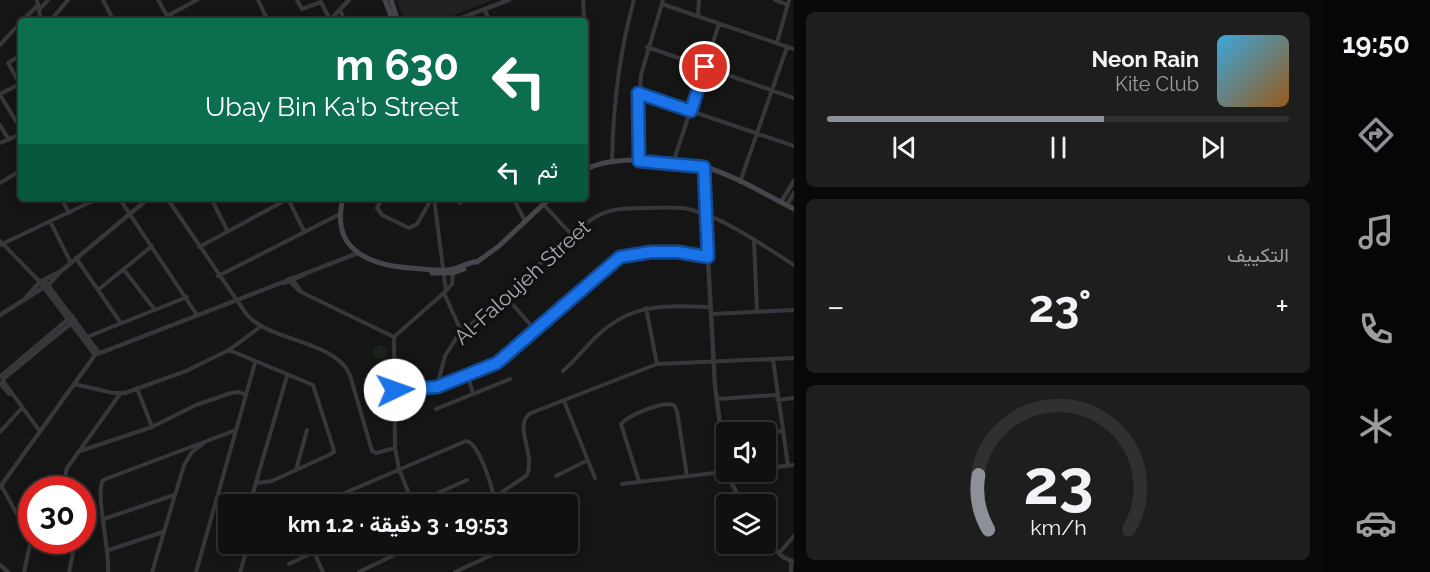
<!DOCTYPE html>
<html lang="ar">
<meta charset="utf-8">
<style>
body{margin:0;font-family:Raleway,Vazirmatn,sans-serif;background:#1e1e1e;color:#f1f3f6;direction:rtl;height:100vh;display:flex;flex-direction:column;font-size:22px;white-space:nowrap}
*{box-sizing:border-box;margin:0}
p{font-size:20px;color:#9c9d9f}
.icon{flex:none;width:33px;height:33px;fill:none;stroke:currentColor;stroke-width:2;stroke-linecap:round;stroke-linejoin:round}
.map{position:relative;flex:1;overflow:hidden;direction:ltr}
.panel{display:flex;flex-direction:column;gap:12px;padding:12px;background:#090909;width:528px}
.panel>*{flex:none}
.guide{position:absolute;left:18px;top:18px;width:570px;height:183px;border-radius:6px;box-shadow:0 3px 9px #0003,0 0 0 2px #303030;direction:rtl;background:#0b6e4f;color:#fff;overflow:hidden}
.buttons{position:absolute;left:716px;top:422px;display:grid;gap:12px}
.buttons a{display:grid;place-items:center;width:60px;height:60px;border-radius:6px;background:#101010;box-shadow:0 3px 9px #0003,0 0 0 2px #303030;font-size:30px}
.speed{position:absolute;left:18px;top:476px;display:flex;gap:12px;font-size:30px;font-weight:700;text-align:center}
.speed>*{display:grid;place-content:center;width:78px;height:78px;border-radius:50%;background:#101010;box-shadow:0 3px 9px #0003,0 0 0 2px #303030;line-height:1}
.speed .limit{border:9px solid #d22;background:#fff;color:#111}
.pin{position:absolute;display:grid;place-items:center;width:51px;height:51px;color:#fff;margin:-26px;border:3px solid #fff;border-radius:50%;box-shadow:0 2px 6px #0007}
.me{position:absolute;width:66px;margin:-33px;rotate:87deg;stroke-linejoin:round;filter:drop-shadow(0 0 4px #0008)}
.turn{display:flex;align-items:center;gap:21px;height:126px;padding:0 30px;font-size:27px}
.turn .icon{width:78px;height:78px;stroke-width:2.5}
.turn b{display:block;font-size:42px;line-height:51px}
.then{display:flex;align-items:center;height:57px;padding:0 30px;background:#0003;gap:12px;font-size:22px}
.big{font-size:45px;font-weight:700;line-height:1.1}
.panel .widget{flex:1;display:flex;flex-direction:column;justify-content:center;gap:9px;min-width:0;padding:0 21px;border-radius:9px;background:#1e1e1e}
.panel .dial{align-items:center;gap:0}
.dial svg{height:156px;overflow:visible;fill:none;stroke:#303030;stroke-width:7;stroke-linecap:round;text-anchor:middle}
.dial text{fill:#f1f3f6;stroke:none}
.song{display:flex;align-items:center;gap:18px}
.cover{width:72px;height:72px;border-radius:9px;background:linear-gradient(135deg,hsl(200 70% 55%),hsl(30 70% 35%))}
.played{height:6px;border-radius:3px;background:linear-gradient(90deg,#8c9099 60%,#303030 60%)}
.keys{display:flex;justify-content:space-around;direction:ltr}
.heat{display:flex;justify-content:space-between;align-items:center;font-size:33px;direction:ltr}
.trip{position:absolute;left:218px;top:494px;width:360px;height:60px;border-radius:6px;background:#101010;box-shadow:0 3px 9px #0003,0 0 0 2px #303030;font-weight:700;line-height:60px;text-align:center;direction:rtl}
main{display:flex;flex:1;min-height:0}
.tab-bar{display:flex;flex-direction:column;width:108px;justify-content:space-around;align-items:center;background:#060606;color:#9c9d9f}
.tab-bar .icon{width:42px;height:42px}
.tab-bar .on{color:#8c9099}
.tab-bar b{font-size:27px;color:#f1f3f6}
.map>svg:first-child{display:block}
.built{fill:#212123}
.green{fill:#1b211b}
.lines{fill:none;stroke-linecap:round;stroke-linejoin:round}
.minor{stroke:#36373b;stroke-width:4}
.tertiary{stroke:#36373b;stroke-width:4.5}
.secondary{stroke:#44464b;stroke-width:5}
.route-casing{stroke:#114b97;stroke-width:15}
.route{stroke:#1a73e8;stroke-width:10}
.labels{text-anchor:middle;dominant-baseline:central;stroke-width:6;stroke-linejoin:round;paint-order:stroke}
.street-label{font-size:21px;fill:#a7adb6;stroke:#101011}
</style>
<main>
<nav class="tab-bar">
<b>19:50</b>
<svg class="icon on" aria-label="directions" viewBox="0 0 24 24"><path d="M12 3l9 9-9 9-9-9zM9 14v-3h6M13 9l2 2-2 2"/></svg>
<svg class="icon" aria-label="music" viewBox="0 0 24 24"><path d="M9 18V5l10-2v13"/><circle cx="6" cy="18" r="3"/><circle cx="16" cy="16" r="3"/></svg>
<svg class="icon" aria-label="phone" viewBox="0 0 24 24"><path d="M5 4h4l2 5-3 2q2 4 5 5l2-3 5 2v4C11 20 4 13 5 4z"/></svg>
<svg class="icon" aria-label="climate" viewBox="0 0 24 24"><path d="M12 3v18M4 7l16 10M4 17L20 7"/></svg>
<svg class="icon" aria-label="car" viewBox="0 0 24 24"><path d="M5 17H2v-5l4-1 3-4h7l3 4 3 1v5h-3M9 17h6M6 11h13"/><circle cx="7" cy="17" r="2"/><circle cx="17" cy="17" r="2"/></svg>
</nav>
<section class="panel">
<div class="widget">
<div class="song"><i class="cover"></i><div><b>Neon Rain</b><p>Kite Club</p></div></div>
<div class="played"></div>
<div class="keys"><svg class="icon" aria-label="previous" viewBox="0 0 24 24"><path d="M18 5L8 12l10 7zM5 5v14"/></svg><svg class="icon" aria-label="pause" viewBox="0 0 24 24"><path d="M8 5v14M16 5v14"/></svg><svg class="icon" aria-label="next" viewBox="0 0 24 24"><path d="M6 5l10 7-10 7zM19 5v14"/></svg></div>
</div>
<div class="widget"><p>التكييف</p>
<div class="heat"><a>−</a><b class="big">23°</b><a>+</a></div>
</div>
<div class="widget dial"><svg viewBox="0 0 100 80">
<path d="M14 69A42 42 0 1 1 86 69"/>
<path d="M14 69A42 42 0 0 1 9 41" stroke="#8c9099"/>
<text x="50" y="56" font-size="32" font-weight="700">23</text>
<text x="50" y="72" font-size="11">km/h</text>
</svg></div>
</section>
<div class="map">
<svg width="794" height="572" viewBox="0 0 794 572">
<rect width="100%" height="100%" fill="#151516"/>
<path class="built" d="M397,0h96l-54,21h-34z"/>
<path class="green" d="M373 352a7 7 0 1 1 14 0a7 7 0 1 1-14 0Z"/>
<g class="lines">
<path class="minor" d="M37,0l4,21
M103,0l11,21
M158,0l12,21
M258,0l10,21
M297,0l5,9 19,-7
M583,0l2,36
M775,0l13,5
M321,2l9,18
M662,4l132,45
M484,9l6,12
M39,10l9,-10
M340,10l5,11
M167,16l30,-16
M698,16l1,-16
M22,21l16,-16
M50,21l18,-21
M257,21l9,-5
M506,21l13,-3 31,3
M777,43l12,-43
M0,45l21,-23
M647,47l147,51
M21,55l-13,8 13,23
M638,93l156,53
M0,94l20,-10
M0,95l21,34
M0,125l9,15
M0,143l21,-9
M639,160l-1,-42 3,-43 22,-75
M612,162c1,-55 7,-109 22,-162
M673,163l46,-139
M740,182l47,-135
M0,183l21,-13
M61,198l8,15
M119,198l78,117
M167,198l80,117c24,27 88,25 103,60l22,76 4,2 19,-5
M211,198l16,32
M382,198l-5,10 5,7 27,13 8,-4 15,-26
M434,198l12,93
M454,198l6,5
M513,198l12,23
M288,199l16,32
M544,205l28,30
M50,221l21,42
M754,240l3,72
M0,241l40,41
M0,245l99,-47
M199,247l89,-48
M76,258l44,64
M124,270l31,40
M218,276l122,-62
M291,278l10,13
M288,279l11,12 95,46
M98,290l54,-44
M444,293l18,40
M506,297l30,34
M646,308l11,56
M712,314l82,-4
M87,337l100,-40
M394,337l1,111 4,21 14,35
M394,337l52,-46 6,-7 1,-11
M229,350l84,35 20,62 1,5 -5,3 -57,26 -15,2
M773,359l15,107
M563,371c13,-11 23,-25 35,-36 35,-33 68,-29 113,-28
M468,376l5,18
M3,381l36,49
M0,383l9,11
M74,384l39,9h12l61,-22 43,-21 31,-23
M437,387l8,-31 12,-19 128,-113c20,-16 36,-16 61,-16 15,0 32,-2 46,2 31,7 75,38 102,55
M137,388l15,39
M395,390l37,-2 65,-25 123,-106 31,-5h27l30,5
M717,399l60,-4
M777,400l17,-2
M564,401l31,77
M436,409l74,-30
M0,432l21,-23
M748,432l34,-1
M80,451l72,-24 44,-22 35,-12 8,-1 7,3
M765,468l29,-3
M296,470l11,-40
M556,476l32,-16
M639,481l-18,-57c8,-9 41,-23 53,-19l3,6 10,65
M622,484l109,-13
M1,485l30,55 -7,32
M62,489l5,-21 53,-74
M495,497l32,-22c9,-23 -15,-50 4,-62l126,-49 137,-6
M250,503l37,-127
M319,504l147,-63c14,2 27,50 30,63
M413,504l54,-24
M104,519l70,-24
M109,550l54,-18
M314,552l9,20
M779,553l15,-17
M791,562v10
M289,564l44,-21
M69,572l4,-19 -2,-13
M108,572c2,-22 -13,-78 -5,-92l133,-50
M152,572l32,-107 8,-13 11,-8
M196,572l59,-209
M240,572l9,-29
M359,572l60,-29
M455,572l50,-23 6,-6"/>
<path class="tertiary" d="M329,21l20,-21
M453,21l56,-21
M703,167l12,219 11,84
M781,202l13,-21
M787,205l7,-12
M44,280l55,73
M40,282l55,73
M284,283l20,-8
M27,296l13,-14 17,-9
M0,315l49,-31 11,-12 89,-74
M1,376l71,-60
M3,379l72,-59
M726,471l16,33
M0,487l95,-132 263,-102
M765,540l18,17 11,5
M0,565l8,7"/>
<path class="secondary" d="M385,0l8,21
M391,0l7,21
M585,170c26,-15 91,-11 120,-3 31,9 61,28 89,42
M343,198c-13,51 25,67 67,70 12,1 25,3 37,2 11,-1 20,-7 31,-9
M477,262l22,-16 51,-48
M432,273h21l11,-4"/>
</g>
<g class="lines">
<defs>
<path id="route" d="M395,390l42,-3 60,-24 123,-106 31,-5h27l30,5 -4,-90 -65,-6 -1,-68 53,18 14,-44"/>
</defs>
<use href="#route" class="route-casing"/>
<use href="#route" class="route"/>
</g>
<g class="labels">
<g class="street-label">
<text transform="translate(522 282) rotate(-42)">Al-Faloujeh Street</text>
</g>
</g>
</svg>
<div class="buttons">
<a><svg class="icon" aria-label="sound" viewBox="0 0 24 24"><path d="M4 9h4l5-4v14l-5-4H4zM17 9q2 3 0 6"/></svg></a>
<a><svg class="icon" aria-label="layers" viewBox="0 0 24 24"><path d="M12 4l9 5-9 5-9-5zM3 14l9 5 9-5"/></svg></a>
</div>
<div class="speed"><div class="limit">30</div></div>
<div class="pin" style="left:705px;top:67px;background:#d93025"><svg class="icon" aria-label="arrive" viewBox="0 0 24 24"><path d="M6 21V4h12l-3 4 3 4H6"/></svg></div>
<svg class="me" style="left:395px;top:390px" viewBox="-20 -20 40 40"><circle r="19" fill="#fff"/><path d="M0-13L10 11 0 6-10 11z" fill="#1a73e8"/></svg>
<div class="trip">19:53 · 3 دقيقة · 1.2 km</div>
<div class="guide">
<div class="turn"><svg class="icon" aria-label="left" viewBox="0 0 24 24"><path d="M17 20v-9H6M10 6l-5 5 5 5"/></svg><div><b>630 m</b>Ubay Bin Ka‘b Street</div></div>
<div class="then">ثم<svg class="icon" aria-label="left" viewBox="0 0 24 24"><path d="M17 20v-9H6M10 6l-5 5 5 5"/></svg></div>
</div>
</div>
</main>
